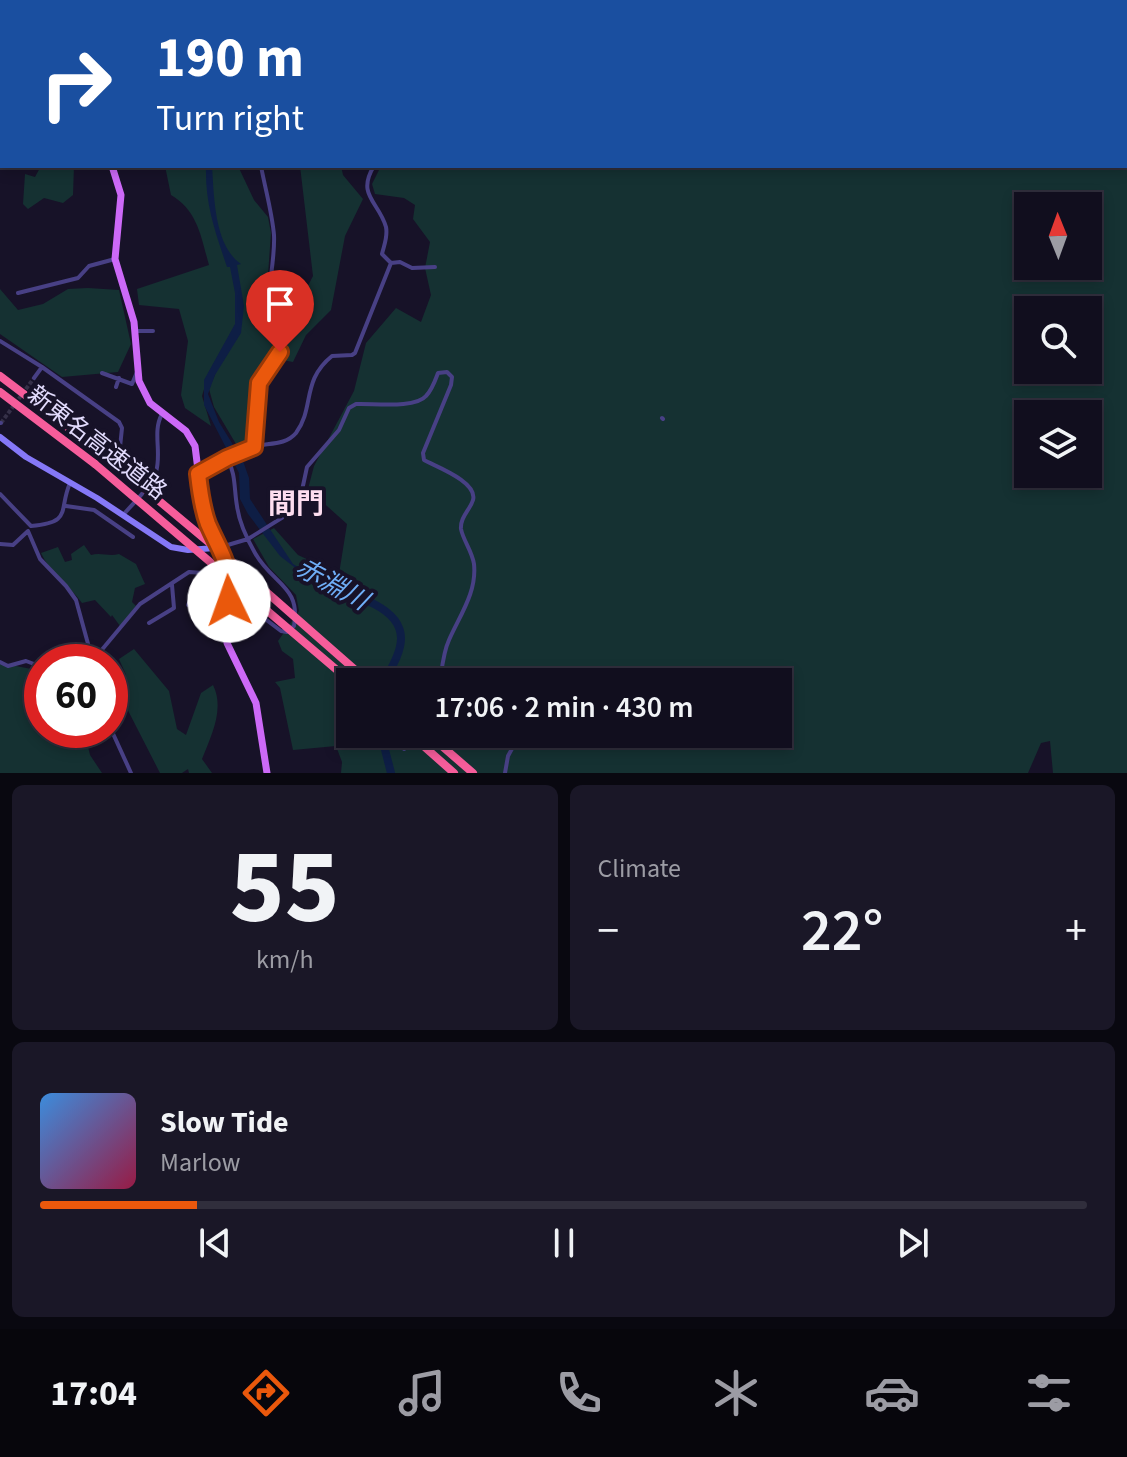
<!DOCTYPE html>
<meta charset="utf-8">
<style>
body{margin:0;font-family:"Source Sans 3","Noto Sans JP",sans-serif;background:#1a1727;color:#f1f3f6;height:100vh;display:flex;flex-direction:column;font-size:30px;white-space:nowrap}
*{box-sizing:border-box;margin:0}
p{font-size:26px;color:#9c9ca4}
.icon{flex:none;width:44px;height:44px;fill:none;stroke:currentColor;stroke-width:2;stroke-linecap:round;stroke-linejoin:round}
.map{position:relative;height:773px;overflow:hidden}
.sheet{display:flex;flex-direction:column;gap:12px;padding:12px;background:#090810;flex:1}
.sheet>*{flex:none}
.top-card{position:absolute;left:0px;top:0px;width:1128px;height:168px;box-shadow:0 4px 12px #0003,0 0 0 2px #302e3c;background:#1a4fa0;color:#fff;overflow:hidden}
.needle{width:52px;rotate:359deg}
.controls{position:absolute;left:1014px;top:192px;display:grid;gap:16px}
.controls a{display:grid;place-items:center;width:88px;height:88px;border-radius:0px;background:#110e1e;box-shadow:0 4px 12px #0003,0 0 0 2px #302e3c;font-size:40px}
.speed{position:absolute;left:24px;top:644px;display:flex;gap:16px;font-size:40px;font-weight:700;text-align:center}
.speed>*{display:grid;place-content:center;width:104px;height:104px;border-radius:50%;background:#110e1e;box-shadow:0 4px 12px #0003,0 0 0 2px #302e3c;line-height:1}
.speed .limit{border:12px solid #d22;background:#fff;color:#111}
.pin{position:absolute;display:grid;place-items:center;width:68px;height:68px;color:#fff;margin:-82px -34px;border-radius:50% 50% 50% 0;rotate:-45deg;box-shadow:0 0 8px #0007}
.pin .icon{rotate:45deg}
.me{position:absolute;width:88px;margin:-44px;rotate:357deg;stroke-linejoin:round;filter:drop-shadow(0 0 6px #0008)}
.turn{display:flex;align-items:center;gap:28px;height:168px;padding:0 24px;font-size:36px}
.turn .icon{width:104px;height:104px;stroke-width:2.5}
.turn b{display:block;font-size:56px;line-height:68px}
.big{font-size:60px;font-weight:600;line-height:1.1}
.sheet .widget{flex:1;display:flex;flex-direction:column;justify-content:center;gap:12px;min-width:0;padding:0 28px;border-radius:12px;background:#1a1727}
.sheet .dial{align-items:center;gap:0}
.dial b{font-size:104px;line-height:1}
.song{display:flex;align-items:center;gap:24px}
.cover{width:96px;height:96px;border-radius:12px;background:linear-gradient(135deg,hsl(210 70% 55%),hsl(340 70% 35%))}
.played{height:8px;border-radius:4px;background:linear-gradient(90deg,#ea580c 15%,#302e3c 15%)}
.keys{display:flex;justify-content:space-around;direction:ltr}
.heat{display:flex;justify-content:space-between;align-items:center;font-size:44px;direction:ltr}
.sheet .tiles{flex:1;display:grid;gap:12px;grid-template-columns:1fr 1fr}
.widget:last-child{grid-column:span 2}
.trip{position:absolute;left:336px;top:668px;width:456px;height:80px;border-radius:0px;background:#110e1e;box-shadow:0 4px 12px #0003,0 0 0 2px #302e3c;font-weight:600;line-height:80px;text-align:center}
.tab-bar{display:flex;height:128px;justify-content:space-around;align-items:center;background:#07060c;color:#9c9ca4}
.tab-bar .icon{width:56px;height:56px}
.tab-bar .current{color:#ea580c}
.tab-bar b{font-size:36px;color:#f1f3f6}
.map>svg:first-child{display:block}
.green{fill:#153132;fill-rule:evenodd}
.water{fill:#0e1e45}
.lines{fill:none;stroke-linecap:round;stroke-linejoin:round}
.river{stroke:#0e1e45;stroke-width:8}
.street-tunnel{stroke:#353048;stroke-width:4;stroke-dasharray:4 2;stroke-linecap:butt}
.street{stroke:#484085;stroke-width:4}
.secondary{stroke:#8578f7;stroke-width:6}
.primary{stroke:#cc69f7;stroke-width:7}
.highway{stroke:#f65d9b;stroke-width:8}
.highway-bridge{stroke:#f65d9b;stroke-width:8}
.route-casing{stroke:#983908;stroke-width:20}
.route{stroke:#ea580c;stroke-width:14}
.labels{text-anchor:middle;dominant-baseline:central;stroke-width:8;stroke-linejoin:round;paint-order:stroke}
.street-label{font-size:24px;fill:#e2dbfd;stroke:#171228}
.water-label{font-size:26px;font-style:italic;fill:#6faef7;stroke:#171228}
.quarter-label{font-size:28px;font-weight:bold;fill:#fdddef;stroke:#171228}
</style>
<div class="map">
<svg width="1127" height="773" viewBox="0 0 1127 773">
<rect width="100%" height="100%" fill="#171228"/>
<path class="green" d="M320,0h807v773h-74l-3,-32 -9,2 -13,30h-687l1,-11 -6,-16 -43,4 -13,-62 -5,-6 20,-4 -2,-19 -11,-8 -4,-10 21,-30 -3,-16 -27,-28 -16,-28 21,-11 24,27 41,19 8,-50 -39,-35 6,-23 40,-75 12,-48 30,-35 25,14 10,-27 -6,-27 5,-26 -17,-23 2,-14 -11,-7 -29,-4 -3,-10 9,-18h745v-164h-812zM1028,206h60v60h-60zM1028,310h60v60h-60zM1028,414h60v60h-60zM350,682h428v52h-428z
M41,166h33l-1,29 -10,8 -19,-5 -16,11 -5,-5 2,-30 10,3z
M165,166h73l16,34 14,17 3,16 -4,56 5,27 19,3 22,-43 -13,-110h41l2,9 20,24 -18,37 -14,74 -25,25 -13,27 -21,-4 -17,25 -5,59 -14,2 -22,-37 -5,-18 29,-69 -29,52 -7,24 9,30 -26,-18 -4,-13 7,-54 -9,-32 -40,-4 -2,-16 72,-24c-8,-28 -11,-54 -38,-70z
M88,288l31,2 12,54 -13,28 -56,5 -62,-43v-45l18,21 25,-6 25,-15z
M84,545l7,10c10,-3 18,2 28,-1l17,10 9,20 -10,4 -3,14 4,4 -16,20 -8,-11 -1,2 -16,-17 -13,3c-13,-18 -32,-30 -41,-50l17,-6 7,15 7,-2 -1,-6z
M134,649l35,42 8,38 9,6 15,-42 12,-8c12,24 -2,51 -11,74l10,14h-23l-1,-4 -6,4h-22l-43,-84 9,-14 -7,-16z
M0,663l42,8v59h42l6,25 12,18h-102z"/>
<path class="water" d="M206,166h6c2,29 2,80 29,98l-4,1 7,41 -3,27 -26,42 -7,19 11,28 24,39 6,17 1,21 43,65 17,10h12l10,6 -8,1 -4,6 -40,-31 -32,-42 -8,-15 -1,-26 -35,-68v-25l31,-56v-31l-5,-26h-3c-12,-36 -22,-62 -21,-101z"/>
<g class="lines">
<path class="river" d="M323,579c11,2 17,9 27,15 8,4 16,6 24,10 39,20 30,46 9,78
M381,734l10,39"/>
<path class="street-tunnel" d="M1,423l33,-45"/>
<path class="street" d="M70,0l1,2
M5,2l2,-2
M62,2l2,-2
M290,2v-2
M0,8l2,-2
M0,62l2,-2
M374,166c-18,29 5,36 12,61 2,10 -2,18 -4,27l9,9 9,-1 12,6 23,-1
M18,293l60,-15 11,-12 26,-7
M136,331h17
M0,341l42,26 77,55 3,6 -2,19 34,30
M102,373l30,11 5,-12
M34,378l8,-11
M116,387l3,-9
M662,418l1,1
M0,423h1
M254,447l5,-64 21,-31c-24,-33 -4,-79 -6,-117 -2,-23 -9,-47 -13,-69
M227,458c9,15 7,32 10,48 2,16 10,33 18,47 18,32 46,33 39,73l-7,6 -6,-1 -37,-28 -15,-2
M200,473c18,-10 36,-22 56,-27 14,-3 30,-1 40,-13 19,-26 5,-52 36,-77l20,-1 3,-2 36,-90
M0,494l31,32c42,-4 27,-15 39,-43
M66,506l28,4 39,27
M124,514c10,-12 27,-27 32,-42 6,-20 -4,-40 6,-58
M28,531l12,28 26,27 10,14 17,62
M0,544l13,1 15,-14
M221,547l27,-8 40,-25 13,-19 6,-28 32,-37 10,-22 7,-4c16,-1 59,5 70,-8 6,-6 9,-15 12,-23l9,-1 5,5 -1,8 -28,68 1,7c13,7 54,22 49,40 -3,10 -13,17 -12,29 2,11 11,22 13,35 3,28 -14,51 -25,76 -6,13 -7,28 -9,42
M188,605l7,-18 11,-12
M149,623l25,-15 -2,-23
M203,629l24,-9
M0,662l8,4 18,-5 16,6
M74,662l26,-10 40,-48 49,-32 14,1 24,18
M110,727l21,46
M404,749l25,-15
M505,773l3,-17 12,-22"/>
<path class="secondary" d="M0,437l26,20 71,41 74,49 17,3 27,-2"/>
<path class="primary" d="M94,2v-2
M112,166l9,29 -6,64 19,63 5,59 11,22 36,28 9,15 8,64 24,52 3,13 -3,68 29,60 11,70"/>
<path class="highway" d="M0,376l103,78
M0,392l95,72"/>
<path class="highway-bridge" d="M103,454l128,107 138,121
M95,464l256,218
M410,734l44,39
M428,734l45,39"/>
</g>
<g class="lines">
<defs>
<path id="route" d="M229,601c4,-35 -8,-47 -21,-77 -6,-16 -8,-32 -10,-50l29,-16 27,-11 5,-64 21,-31"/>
</defs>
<use href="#route" class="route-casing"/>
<use href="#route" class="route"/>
</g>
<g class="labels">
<g class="street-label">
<text transform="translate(97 443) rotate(38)">新東名高速道路</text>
</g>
<g class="water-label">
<text transform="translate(332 584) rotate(29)">赤淵川</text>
</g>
<g class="quarter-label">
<text x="296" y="504">間門</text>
</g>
</g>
</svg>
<div class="controls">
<a><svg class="needle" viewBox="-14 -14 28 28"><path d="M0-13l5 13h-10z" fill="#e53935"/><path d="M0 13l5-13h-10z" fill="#9c9ca4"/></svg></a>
<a><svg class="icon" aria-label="search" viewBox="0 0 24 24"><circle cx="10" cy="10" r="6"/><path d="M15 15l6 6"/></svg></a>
<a><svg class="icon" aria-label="layers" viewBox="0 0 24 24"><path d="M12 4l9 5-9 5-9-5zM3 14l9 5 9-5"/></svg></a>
</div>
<div class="speed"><div class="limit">60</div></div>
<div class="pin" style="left:280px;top:352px;background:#d93025"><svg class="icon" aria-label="arrive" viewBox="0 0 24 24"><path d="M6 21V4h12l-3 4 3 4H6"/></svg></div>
<svg class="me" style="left:229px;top:601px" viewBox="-20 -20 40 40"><circle r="19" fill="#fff"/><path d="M0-13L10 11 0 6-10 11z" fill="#ea580c"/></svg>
<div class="trip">17:06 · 2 min · 430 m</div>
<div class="top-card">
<div class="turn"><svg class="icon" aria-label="right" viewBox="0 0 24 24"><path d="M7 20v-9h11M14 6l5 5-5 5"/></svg><div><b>190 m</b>Turn right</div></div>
</div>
</div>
<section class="sheet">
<div class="tiles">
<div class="widget dial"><b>55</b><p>km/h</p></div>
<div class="widget"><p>Climate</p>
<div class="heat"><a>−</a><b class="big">22°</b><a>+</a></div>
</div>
<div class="widget">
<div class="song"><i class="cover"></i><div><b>Slow Tide</b><p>Marlow</p></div></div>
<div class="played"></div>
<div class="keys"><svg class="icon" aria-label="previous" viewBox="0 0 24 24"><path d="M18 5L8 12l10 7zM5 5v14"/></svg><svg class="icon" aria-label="pause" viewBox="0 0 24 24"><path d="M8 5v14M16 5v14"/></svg><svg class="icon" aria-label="next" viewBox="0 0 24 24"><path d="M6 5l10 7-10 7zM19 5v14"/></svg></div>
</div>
</div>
</section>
<nav class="tab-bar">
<b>17:04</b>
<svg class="icon current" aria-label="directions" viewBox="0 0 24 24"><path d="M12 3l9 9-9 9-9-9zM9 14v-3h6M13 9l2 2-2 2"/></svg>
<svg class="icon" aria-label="music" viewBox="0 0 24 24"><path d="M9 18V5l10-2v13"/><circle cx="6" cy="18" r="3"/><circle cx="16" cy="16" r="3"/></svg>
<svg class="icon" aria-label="phone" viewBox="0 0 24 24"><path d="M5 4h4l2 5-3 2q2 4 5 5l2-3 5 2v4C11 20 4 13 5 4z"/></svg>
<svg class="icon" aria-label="climate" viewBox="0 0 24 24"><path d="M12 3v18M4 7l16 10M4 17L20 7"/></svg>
<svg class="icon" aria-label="car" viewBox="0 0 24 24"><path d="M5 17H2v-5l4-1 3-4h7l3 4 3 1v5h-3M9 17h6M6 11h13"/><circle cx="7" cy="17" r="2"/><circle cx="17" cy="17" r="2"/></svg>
<svg class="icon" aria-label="filters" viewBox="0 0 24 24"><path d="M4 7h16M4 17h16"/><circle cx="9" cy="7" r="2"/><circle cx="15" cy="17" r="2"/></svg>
</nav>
